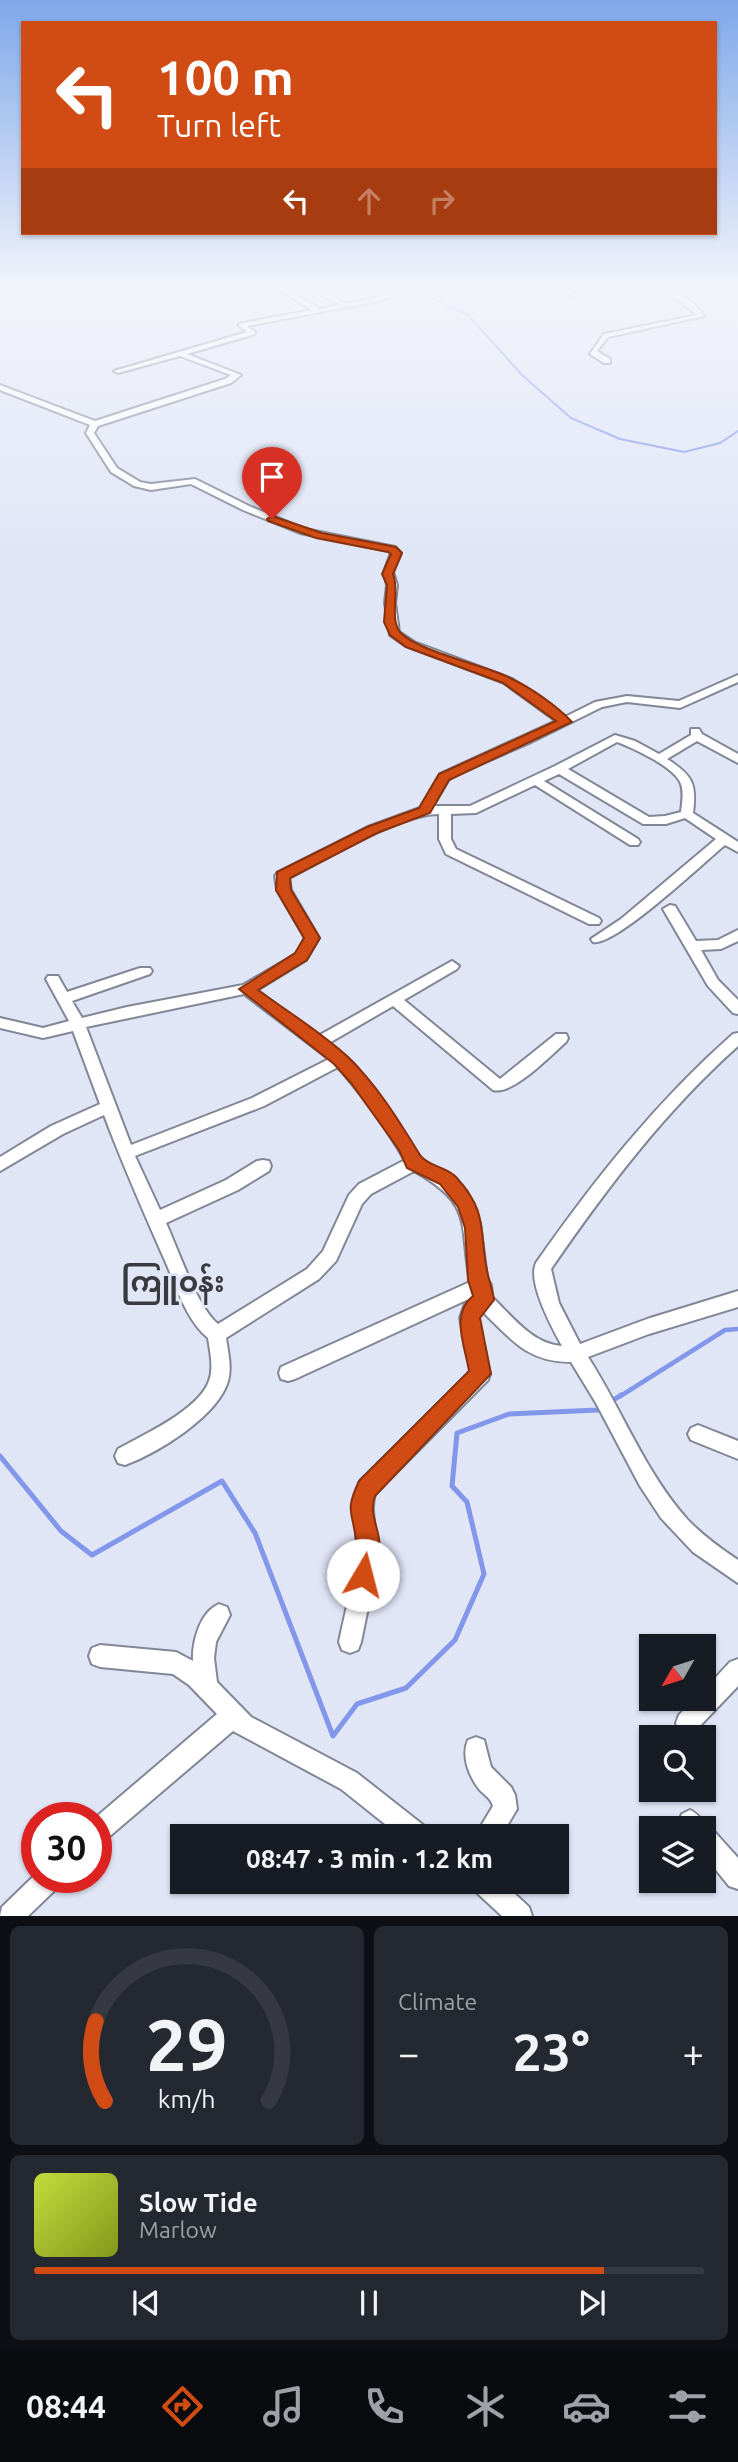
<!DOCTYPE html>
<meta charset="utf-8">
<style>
body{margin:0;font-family:Ubuntu,"Noto Sans Myanmar",sans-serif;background:#242831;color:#f1f3f6;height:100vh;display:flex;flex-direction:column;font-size:26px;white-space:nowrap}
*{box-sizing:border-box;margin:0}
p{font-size:23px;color:#9ea1a6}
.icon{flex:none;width:38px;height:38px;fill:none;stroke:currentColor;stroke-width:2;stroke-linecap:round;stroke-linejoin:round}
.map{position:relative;height:1916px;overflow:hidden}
.panel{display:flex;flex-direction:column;gap:10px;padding:10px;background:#0d0f14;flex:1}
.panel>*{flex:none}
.hud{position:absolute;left:21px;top:21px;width:696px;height:214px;border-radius:0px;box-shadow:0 2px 5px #0004;background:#d14b14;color:#fff;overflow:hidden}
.needle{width:46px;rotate:231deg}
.buttons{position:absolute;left:639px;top:1634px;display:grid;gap:14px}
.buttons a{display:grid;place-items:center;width:77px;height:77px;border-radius:0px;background:#171b24;box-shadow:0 2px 5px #0004;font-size:35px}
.speed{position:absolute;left:21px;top:1802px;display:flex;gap:14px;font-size:35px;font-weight:700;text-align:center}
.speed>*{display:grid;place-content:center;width:91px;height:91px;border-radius:50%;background:#171b24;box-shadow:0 2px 5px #0004;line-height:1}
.speed .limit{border:10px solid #d22;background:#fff;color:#111}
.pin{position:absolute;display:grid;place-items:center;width:60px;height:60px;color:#fff;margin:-72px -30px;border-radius:50% 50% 50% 0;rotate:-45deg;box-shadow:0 0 7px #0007}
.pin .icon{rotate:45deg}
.me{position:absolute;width:77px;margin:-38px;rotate:8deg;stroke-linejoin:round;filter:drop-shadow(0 0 5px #0008)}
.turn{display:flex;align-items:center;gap:24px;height:147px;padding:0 21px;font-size:32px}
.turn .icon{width:91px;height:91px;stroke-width:2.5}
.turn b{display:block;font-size:49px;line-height:60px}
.lanes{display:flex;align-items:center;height:66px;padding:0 21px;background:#0003;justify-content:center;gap:35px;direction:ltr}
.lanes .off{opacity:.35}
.big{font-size:52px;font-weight:600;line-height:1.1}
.panel .widget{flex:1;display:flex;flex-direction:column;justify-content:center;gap:10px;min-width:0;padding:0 24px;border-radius:10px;background:#242831}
.panel .dial{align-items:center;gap:0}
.dial svg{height:182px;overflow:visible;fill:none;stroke:#363941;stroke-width:7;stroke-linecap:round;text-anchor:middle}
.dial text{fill:#f1f3f6;stroke:none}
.song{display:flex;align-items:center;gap:21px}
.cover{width:84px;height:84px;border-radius:10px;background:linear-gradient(135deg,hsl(70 70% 55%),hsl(70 70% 35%))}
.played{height:7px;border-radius:4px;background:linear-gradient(90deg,#d14b14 85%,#363941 85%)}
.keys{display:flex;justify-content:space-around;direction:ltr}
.heat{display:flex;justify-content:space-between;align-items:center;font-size:38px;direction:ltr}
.panel .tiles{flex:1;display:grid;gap:10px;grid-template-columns:1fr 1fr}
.widget:last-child{grid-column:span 2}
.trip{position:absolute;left:170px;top:1824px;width:399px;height:70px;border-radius:0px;background:#171b24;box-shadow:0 2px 5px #0004;font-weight:600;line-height:70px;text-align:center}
.menu{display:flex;height:112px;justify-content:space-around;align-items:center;background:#090b0e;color:#9ea1a6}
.menu .icon{width:49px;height:49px}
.menu .selected{color:#d14b14}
.menu b{font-size:32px;color:#f1f3f6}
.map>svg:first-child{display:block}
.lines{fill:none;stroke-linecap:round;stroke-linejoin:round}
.stream-far2{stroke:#8296ea;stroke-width:2}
.stream-far1{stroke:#8296ea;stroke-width:4.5}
.stream{stroke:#8296ea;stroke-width:5}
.street-casing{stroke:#828796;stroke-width:4}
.street{fill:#fff;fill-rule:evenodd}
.route{fill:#d14b14;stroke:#88310d;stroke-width:2}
.labels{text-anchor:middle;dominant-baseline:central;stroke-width:6;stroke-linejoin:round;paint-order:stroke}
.near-quarter-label{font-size:28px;font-weight:bold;fill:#383a40;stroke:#e1e6f7}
</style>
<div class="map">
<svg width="738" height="1916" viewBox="0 0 738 1916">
<rect width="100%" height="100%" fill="#e1e6f7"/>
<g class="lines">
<path class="stream-far2" d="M409,287l60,29 53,59 49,43 49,21 64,13 36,-9 18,-12"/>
<path class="stream-far1" d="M619,1397l106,-67 13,-1"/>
<path class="stream" d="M612,1401l9,-6
M0,1456l61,75 31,24 130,-74 33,52 78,203 24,-32 49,-16 49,-48 29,-66 -17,-72 -15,-16 5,-53 52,-19 89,-4 4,-3"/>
<defs>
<path id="street" d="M275,287h8l37,22 19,-4 -30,-18h8l29,17 38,-8 -6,-4v-2l18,-3 -11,4 6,4v2l-12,4 -132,25 8,6v2l-68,20 54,21 -10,8 -133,43 -4,7 23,35 23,14 11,2 44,-5 54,27 56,23 90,18 6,6 -8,19 4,13 -2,18 4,29 15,10 98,37 53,38 30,-15 32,-6 52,5 59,-26v7l-58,26 -53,-6 -25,5 -73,36 -71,31 -9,5 -16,27h37l85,-40 60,-31 20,6 24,13 32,-19v-6h8l3,5 36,20v9l-41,-22 -30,18c25,16 30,24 26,54l45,29v10l-13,-7c-21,17 -110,102 -132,97l-2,-3 30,-20 95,-80 -31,-21 -19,6h-23l-84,-50 -15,7 94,58 2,3 -2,3h-8l-95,-60 -59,28 -25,1v25l5,10 143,69 2,3 -2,3h-10l-143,-70 -7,-15v-25c-39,0 -113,45 -150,64l2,12 28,48 -13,22 -49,30 61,46 134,-75 7,5 -2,3 -53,31 96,79 56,-45h10l2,4 -2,4c-15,13 -54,54 -73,48l-100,-84 -64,37 24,20 21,25 22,31 24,40 36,22 11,11 13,31 7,55 4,7 1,12c20,19 40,47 70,49 -10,-18 -35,-64 -26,-83 58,-83 121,-162 197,-229l5,-1v13c-73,65 -132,143 -187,223l8,34 21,41 67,-25 91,-28v16l-89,27 -61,23c34,53 57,115 99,162 15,16 33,29 51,41v23l-45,-31 -32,-34 -21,-32 -44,-83 -25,-41c-44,0 -60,-23 -89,-51l-4,7 12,56 -2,6 -113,114c-6,19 3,36 2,55 -2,31 -10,62 -16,93l-3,8 -8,3 -8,-3 -3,-8c6,-30 15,-60 17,-91 3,-29 -9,-40 4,-70l111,-110 -11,-53 5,-14 8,-7 -178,82 -7,2 -7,-2 -2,-6 2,-6 189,-85c-11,-58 5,-77 -56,-111l-43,23 -9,10 -26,57 -17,18 -93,59c2,14 6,29 2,43 -10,35 -70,72 -103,84l-7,-2 -3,-7 3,-7c25,-14 81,-39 91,-68 5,-13 1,-30 -1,-43 -24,-20 -33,-57 -46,-84 -20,-46 -40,-91 -58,-139l-41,19 -63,37v-14l51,-31 49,-22 -27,-73 -30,7 -43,-10v-10l43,10 26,-7 -23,-42 2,-3h10l9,16 73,-24h10l2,3 -2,3 -78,27 10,17 45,-11 116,-22 53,-31 9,-16 -28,-48 -2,-14 2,-3 91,-46 52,-19 20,-34 116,-53 -52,-38 -98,-37 -16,-11 -5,-32 2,-18 -3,-13 7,-19 -2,-2 -89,-18 -57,-23 -52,-26 -40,6 -17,-4 -23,-14 -25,-39 4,-8 -90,-35v-5l95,36 130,-42 6,-4 -51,-19 -62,17 -4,-2 133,-39 -8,-6v-2l73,-14zM617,742c16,6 58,25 64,42 3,9 1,19 0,28l-16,4 -16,1 -81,-48zM244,994l85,65 -77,39 -121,47 -45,-118zM338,1067l37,45 30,48 -46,24 -10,11 -26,56 -16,18 -89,55c-21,-17 -40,-75 -52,-101l72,-33 31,-19 2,-5 -2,-5 -6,-1 -6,1 -31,19 -66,30 -25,-54 129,-50z
M556,287h9l13,8 -5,1z
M661,287c14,0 36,17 43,29l-96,21 -11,14 13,8v4h-6l-14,-9 14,-20 93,-19z
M670,905l5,1 21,35 22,-1 20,-10v11l-17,8 -20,1 17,30 20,20v14l-5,-1 -25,-27 -45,-77z
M698,1425l40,16v18l-47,-19 -3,-6 3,-6z
M219,1604l8,3 3,8 -14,27 -2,16 3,24 34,35 106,56 70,55 4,8h-31l-59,-47 -108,-58 -129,110 -8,4 -1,-27 122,-104 -28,-29 -16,-11 -73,-7 -8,-3 -3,-8 3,-8 8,-3 76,7 17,9c-1,-19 7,-49 26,-57z
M738,1659v27l-43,45 -8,3 -8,-3 -3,-8 3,-8 15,-16h10v-9l26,-28z
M476,1737l8,3 7,27 20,20 4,8 2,14 -16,27h-26l18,-30c-2,-8 -9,-11 -14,-17 -10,-13 -18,-33 -11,-49z
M690,1810c11,5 13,15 22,19l26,29v31l-9,-3 -25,-31v-26h-23l-3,-7 4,-8z
M37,1873v5h24l-3,9 -30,29h-28l2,-9z
M471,1881h30l28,26 3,9h-30l-28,-26z"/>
</defs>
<use href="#street" class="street-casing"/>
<use href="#street" class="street"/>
</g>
<linearGradient id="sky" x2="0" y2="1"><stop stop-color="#7fa8e9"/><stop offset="0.52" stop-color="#f2f4fb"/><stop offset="1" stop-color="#f2f4fb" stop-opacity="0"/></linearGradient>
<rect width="738" height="556" fill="url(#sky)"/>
<path class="route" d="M272,516l50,17 74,14 6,6 -9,21c7,16 -4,44 7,58 16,19 85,33 110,46 20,9 47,28 62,44l-123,58 -19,33 -53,20 -87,45 1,12 29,48 -13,22 -49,30c30,22 63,42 90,67 29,28 51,64 72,98 7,11 27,12 36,22 34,37 22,55 32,98 2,9 5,16 6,25l-14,18 11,56 -116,122c-6,16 2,28 4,43 2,13 -3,32 -8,44l-8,4 -9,-4c-6,-15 4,-28 2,-44 -4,-29 -11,-28 3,-58l110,-110c-4,-25 -19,-57 4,-75l-5,-16 -3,-52 -7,-21 -18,-23 -33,-16 -8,-18 -48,-67 -17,-19 -95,-75 56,-36 9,-15 -28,-48 1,-18 90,-45 52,-19 20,-34 117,-53 -53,-38 -97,-36 -16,-12 -6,-13 3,-37 -5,-11 9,-20 -3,-2 -72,-14 -48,-17 -1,-2z"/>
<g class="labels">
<g class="near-quarter-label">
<text x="173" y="1281">ကြူဝန်း</text>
</g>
</g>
</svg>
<div class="buttons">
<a><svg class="needle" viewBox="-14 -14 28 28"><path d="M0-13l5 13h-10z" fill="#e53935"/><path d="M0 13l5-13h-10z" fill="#9ea1a6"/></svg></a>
<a><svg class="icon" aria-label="search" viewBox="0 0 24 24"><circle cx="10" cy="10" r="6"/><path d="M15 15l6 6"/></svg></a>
<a><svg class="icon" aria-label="layers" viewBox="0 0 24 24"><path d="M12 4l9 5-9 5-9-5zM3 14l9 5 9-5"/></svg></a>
</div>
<div class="speed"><div class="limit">30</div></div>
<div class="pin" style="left:272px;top:519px;background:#d93025"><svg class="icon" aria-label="arrive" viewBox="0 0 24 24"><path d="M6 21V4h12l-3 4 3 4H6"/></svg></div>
<svg class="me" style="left:363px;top:1575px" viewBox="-20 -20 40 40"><circle r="19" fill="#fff"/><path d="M0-13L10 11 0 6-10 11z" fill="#d14b14"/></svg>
<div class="trip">08:47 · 3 min · 1.2 km</div>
<div class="hud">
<div class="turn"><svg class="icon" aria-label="left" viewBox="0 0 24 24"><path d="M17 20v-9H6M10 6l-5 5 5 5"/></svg><div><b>100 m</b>Turn left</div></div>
<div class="lanes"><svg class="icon" aria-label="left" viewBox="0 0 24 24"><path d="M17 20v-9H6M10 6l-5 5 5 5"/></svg><svg class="icon off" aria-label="ahead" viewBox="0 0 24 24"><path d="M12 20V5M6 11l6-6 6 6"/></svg><svg class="icon off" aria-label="right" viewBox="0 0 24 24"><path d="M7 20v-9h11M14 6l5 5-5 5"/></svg></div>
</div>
</div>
<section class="panel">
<div class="tiles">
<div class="widget dial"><svg viewBox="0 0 100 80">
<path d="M14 69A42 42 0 1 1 86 69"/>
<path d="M14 69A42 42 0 0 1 10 34" stroke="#d14b14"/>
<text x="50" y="56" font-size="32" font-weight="700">29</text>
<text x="50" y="72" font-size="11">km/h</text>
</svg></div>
<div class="widget"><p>Climate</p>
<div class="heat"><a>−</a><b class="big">23°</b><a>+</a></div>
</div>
<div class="widget">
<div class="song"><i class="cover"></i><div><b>Slow Tide</b><p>Marlow</p></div></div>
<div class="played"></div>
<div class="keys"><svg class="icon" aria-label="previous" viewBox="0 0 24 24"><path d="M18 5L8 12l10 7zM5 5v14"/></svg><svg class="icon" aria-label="pause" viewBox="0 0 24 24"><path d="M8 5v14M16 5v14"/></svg><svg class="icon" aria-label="next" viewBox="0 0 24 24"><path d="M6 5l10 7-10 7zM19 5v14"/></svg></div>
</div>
</div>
</section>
<nav class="menu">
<b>08:44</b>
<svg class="icon selected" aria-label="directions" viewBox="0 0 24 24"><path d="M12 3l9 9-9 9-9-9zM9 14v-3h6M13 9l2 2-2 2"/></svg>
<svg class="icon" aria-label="music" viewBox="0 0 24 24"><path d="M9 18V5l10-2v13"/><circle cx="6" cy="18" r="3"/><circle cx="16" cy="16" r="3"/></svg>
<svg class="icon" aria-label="phone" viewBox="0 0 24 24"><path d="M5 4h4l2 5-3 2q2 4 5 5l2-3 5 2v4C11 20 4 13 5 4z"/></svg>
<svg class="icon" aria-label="climate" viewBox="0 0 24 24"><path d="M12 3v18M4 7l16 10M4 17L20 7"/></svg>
<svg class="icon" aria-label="car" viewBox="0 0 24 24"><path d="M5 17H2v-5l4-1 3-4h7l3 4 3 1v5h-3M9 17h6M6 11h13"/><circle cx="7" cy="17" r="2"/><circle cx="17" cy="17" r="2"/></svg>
<svg class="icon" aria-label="filters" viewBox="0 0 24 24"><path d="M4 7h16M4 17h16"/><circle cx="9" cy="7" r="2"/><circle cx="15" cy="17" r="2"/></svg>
</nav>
